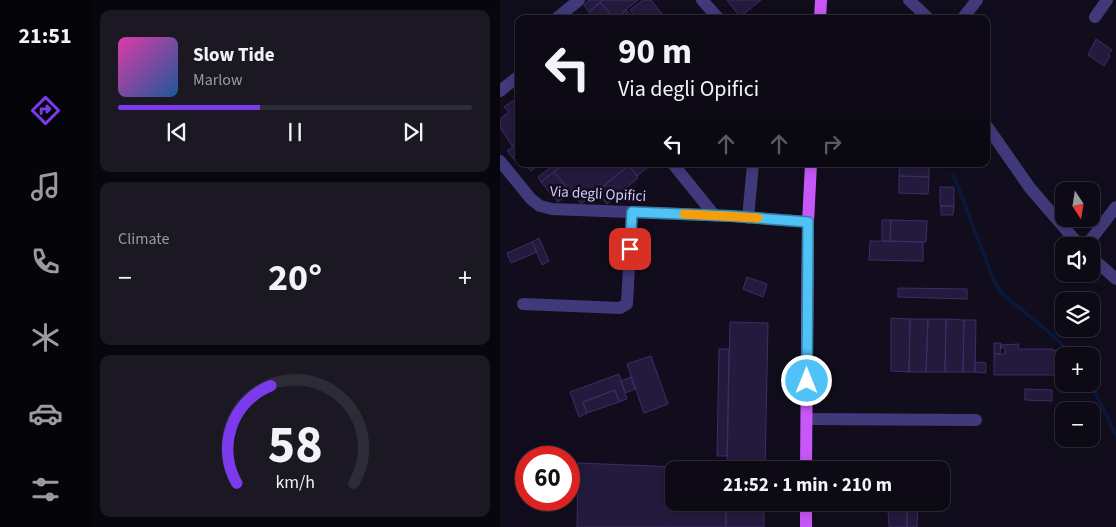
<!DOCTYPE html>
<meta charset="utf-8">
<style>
body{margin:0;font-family:"Source Sans 3",sans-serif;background:#1b1823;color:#f1f3f6;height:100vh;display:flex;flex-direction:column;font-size:19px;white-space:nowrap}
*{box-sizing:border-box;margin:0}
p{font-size:16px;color:#9a9aa1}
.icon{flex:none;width:28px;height:28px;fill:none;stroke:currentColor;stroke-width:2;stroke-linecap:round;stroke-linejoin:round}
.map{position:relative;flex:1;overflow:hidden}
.details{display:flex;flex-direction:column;gap:10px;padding:10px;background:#07060c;width:410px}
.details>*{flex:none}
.banner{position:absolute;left:15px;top:15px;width:475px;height:152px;border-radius:10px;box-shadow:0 2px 12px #0003,0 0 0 1px #2d2b35;background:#0d0a16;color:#f1f3f6;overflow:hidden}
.needle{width:32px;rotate:168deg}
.controls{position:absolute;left:555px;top:182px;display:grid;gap:10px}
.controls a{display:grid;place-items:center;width:45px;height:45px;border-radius:10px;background:#0d0a16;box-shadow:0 2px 12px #0003,0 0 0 1px #2d2b35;font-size:25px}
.speed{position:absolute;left:15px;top:446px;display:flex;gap:10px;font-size:25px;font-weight:700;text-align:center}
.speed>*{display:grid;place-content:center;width:65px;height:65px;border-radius:50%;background:#0d0a16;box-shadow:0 2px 12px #0003,0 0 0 1px #2d2b35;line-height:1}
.speed .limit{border:8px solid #d22;background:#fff;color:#111}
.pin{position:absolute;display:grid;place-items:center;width:42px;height:42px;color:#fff;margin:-21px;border-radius:10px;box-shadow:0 2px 8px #0006}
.me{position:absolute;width:55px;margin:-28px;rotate:0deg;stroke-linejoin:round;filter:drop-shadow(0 0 4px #0008)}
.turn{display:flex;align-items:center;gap:18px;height:105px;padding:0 20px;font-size:22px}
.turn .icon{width:65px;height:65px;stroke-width:2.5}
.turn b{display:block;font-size:35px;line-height:42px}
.lanes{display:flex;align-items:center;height:48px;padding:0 20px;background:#0003;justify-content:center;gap:25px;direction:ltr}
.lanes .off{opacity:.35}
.big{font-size:38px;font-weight:700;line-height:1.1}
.details .card{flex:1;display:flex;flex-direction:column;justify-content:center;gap:8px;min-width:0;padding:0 18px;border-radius:10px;background:#1b1823}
.details .dial{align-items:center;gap:0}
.dial svg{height:130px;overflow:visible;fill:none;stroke:#2d2b35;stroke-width:7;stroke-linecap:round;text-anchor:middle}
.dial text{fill:#f1f3f6;stroke:none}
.song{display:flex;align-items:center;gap:15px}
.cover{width:60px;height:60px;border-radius:8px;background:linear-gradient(135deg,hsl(320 70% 55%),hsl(210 70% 35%))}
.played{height:5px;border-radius:2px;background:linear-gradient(90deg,#7c3aed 40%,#2d2b35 40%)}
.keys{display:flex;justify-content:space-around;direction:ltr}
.heat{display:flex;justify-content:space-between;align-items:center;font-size:28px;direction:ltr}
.trip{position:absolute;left:165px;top:461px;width:285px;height:50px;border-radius:10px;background:#0d0a16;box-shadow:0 2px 12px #0003,0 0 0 1px #2d2b35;font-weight:700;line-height:50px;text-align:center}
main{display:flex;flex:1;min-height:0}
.dock{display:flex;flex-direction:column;width:90px;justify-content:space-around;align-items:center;background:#050409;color:#9a9aa1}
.dock .icon{width:35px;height:35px}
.dock .active{color:#7c3aed}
.dock b{font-size:22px;color:#f1f3f6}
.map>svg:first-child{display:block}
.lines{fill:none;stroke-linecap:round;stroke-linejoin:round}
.stream{stroke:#0b1838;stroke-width:4}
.building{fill:#241a3d;stroke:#3d2d68}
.minor{stroke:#413a7a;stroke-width:12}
.major{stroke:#c857f7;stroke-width:12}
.route-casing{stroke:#337fa1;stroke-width:12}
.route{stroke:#4fc3f7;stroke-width:9}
.slow{stroke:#f59e0b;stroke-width:9}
.labels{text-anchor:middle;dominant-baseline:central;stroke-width:5;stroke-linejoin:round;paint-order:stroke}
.street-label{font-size:15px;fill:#d4cbfd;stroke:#110d1d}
</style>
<main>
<nav class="dock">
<b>21:51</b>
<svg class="icon active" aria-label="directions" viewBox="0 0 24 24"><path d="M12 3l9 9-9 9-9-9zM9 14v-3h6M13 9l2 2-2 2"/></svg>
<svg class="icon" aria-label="music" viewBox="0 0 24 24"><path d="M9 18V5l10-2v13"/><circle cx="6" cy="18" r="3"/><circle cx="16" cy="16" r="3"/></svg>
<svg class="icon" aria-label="phone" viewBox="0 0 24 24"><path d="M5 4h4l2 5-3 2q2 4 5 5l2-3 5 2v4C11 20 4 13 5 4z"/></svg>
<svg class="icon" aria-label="climate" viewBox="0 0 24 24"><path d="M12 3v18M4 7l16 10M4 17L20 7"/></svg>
<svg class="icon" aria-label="car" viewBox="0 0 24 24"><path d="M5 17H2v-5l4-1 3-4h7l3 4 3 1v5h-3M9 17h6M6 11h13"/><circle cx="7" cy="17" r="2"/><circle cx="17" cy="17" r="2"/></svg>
<svg class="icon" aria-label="filters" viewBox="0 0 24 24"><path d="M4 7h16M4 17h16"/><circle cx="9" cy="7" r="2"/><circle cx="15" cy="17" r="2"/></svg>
</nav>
<section class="details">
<div class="card">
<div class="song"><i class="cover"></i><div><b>Slow Tide</b><p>Marlow</p></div></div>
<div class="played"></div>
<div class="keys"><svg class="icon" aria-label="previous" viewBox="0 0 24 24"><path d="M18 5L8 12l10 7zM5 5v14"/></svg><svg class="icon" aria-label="pause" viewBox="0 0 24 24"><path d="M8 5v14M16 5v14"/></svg><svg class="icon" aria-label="next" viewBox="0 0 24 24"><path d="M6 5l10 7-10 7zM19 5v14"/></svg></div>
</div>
<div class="card"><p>Climate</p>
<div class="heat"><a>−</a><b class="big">20°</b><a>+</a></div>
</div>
<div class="card dial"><svg viewBox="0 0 100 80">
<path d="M14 69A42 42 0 1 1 86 69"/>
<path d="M14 69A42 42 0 0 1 35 9" stroke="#7c3aed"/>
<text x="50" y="56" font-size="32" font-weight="700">58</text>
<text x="50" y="72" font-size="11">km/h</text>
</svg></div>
</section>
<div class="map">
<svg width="616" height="527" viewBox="0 0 616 527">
<rect width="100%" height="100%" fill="#110d1d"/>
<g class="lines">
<path class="stream" d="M453,174l41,107 7,12 49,40 24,23
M591,384l25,51"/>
</g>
<path class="building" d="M89,0h14l-14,12 -5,-7z
M103,0h35l-23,19 -15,-17z
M143,0h8l15,19h-29l-7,-9z
M227,0h34l-21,17z
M100,2l14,17h-20l-5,-7z
M126,10l7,8 -2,1h-16z
M596,39l16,11 -4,5 2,1 -6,10 -16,-11z
M14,100l5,5v36l-7,5 -12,-19v-8l9,-7 -5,-5z
M18,142l1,21 -1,1 -11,-13z
M25,164h14l-8,7z
M55,164h9l-23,18 -3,-5z
M64,164h88l-15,12 -8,-11 -48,39 -27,-32z
M400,164h29v13l-30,-1z
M129,165l9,13 -31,26 -10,-12z
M54,172l17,20 -13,10 -17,-20z
M399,176l30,1 -1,17 -29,-1z
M440,187h14v19h-14z
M93,195l3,4 -5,5 -4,-5z
M441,206h13l-1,9h-12z
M382,220h9l-1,21h-8z
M391,220l36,1 -1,21 -36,-1z
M39,238l10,23 -7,4 -10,-23z
M370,241l53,1v19l-54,-1z
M32,242l5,10 -26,11 -4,-10z
M247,277l20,7 -4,13 -20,-8z
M398,288l69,1v10l-69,-2z
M391,318l19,1 -1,53 -18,-1z
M410,319h18l-2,53h-17z
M428,319h18l-1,53h-19z
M446,319l18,1 -1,52h-18z
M464,320h12l-1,52h-12z
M230,322l38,1 -3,147h-38z
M494,343h7l-1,11h-6z
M519,344l-1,5h35v2l4,-1 2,5 -1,20h-64v-21h11v-6h-4v-3z
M219,349h10l-2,107h-10z
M151,356l17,48 -24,9 -17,-49z
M475,362l11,1v10l-11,-1z
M119,374l8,25 -8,3 -4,-12 -32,12 4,11 -8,4 -9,-25z
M131,377l4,12 -10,4 -4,-12z
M525,389l27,1v11l-27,-1z
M115,390l4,12 -32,11 -4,-11z
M78,463l149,6 -53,1v32h52v25h-149z
M226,502h38v25h-38z
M392,502h27l-1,9 -27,-1z
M388,510l19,1v16h-18z
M407,511h11l-1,16h-10z"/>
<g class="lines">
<path class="minor" d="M202,0l17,19
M409,0l20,19
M595,17l12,-17
M58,19l-1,-1 22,-18
M462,19l15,-19
M0,91l19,-15
M486,125l44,63 50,58
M0,161l31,38 9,7 12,3 179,7 77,6
M173,164l42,52
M248,218l5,-54
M586,246l30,-39
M591,257l25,22
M23,304l97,4 7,-4 5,-92
M307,419l169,1"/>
<path class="major" d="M320,19l1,-19
M306,470l2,-248 3,-58
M306,527v-25"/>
</g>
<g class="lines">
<defs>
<path id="route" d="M130,249l2,-37 99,4 77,6 -1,159"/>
</defs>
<use href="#route" class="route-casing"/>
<use href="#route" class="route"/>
<path class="slow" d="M184,214l74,4"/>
</g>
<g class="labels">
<g class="street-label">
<text transform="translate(98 194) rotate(3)">Via degli Opifici</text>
</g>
</g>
</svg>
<div class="controls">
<a><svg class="needle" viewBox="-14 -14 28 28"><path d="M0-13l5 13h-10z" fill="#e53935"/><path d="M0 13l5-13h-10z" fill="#9a9aa1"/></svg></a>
<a><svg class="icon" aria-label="sound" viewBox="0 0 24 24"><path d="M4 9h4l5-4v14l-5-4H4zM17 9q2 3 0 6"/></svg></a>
<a><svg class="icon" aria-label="layers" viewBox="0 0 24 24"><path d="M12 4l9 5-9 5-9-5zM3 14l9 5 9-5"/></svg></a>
<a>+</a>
<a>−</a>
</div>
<div class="speed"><div class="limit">60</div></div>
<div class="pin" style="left:130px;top:249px;background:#d93025"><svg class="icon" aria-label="arrive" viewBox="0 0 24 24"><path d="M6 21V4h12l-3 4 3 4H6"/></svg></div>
<svg class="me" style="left:307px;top:381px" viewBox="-20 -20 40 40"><circle r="17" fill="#4fc3f7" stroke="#fff" stroke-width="3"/><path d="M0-11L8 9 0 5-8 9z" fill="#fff"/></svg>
<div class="trip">21:52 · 1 min · 210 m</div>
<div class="banner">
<div class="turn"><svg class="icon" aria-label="left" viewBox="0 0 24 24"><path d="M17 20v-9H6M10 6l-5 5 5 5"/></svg><div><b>90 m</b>Via degli Opifici</div></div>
<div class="lanes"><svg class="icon" aria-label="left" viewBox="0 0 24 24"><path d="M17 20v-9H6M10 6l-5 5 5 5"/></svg><svg class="icon off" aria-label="ahead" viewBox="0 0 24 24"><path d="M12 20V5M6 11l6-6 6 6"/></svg><svg class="icon off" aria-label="ahead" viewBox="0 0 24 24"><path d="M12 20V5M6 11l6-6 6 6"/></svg><svg class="icon off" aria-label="right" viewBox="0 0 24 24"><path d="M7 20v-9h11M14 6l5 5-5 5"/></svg></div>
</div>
</div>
</main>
